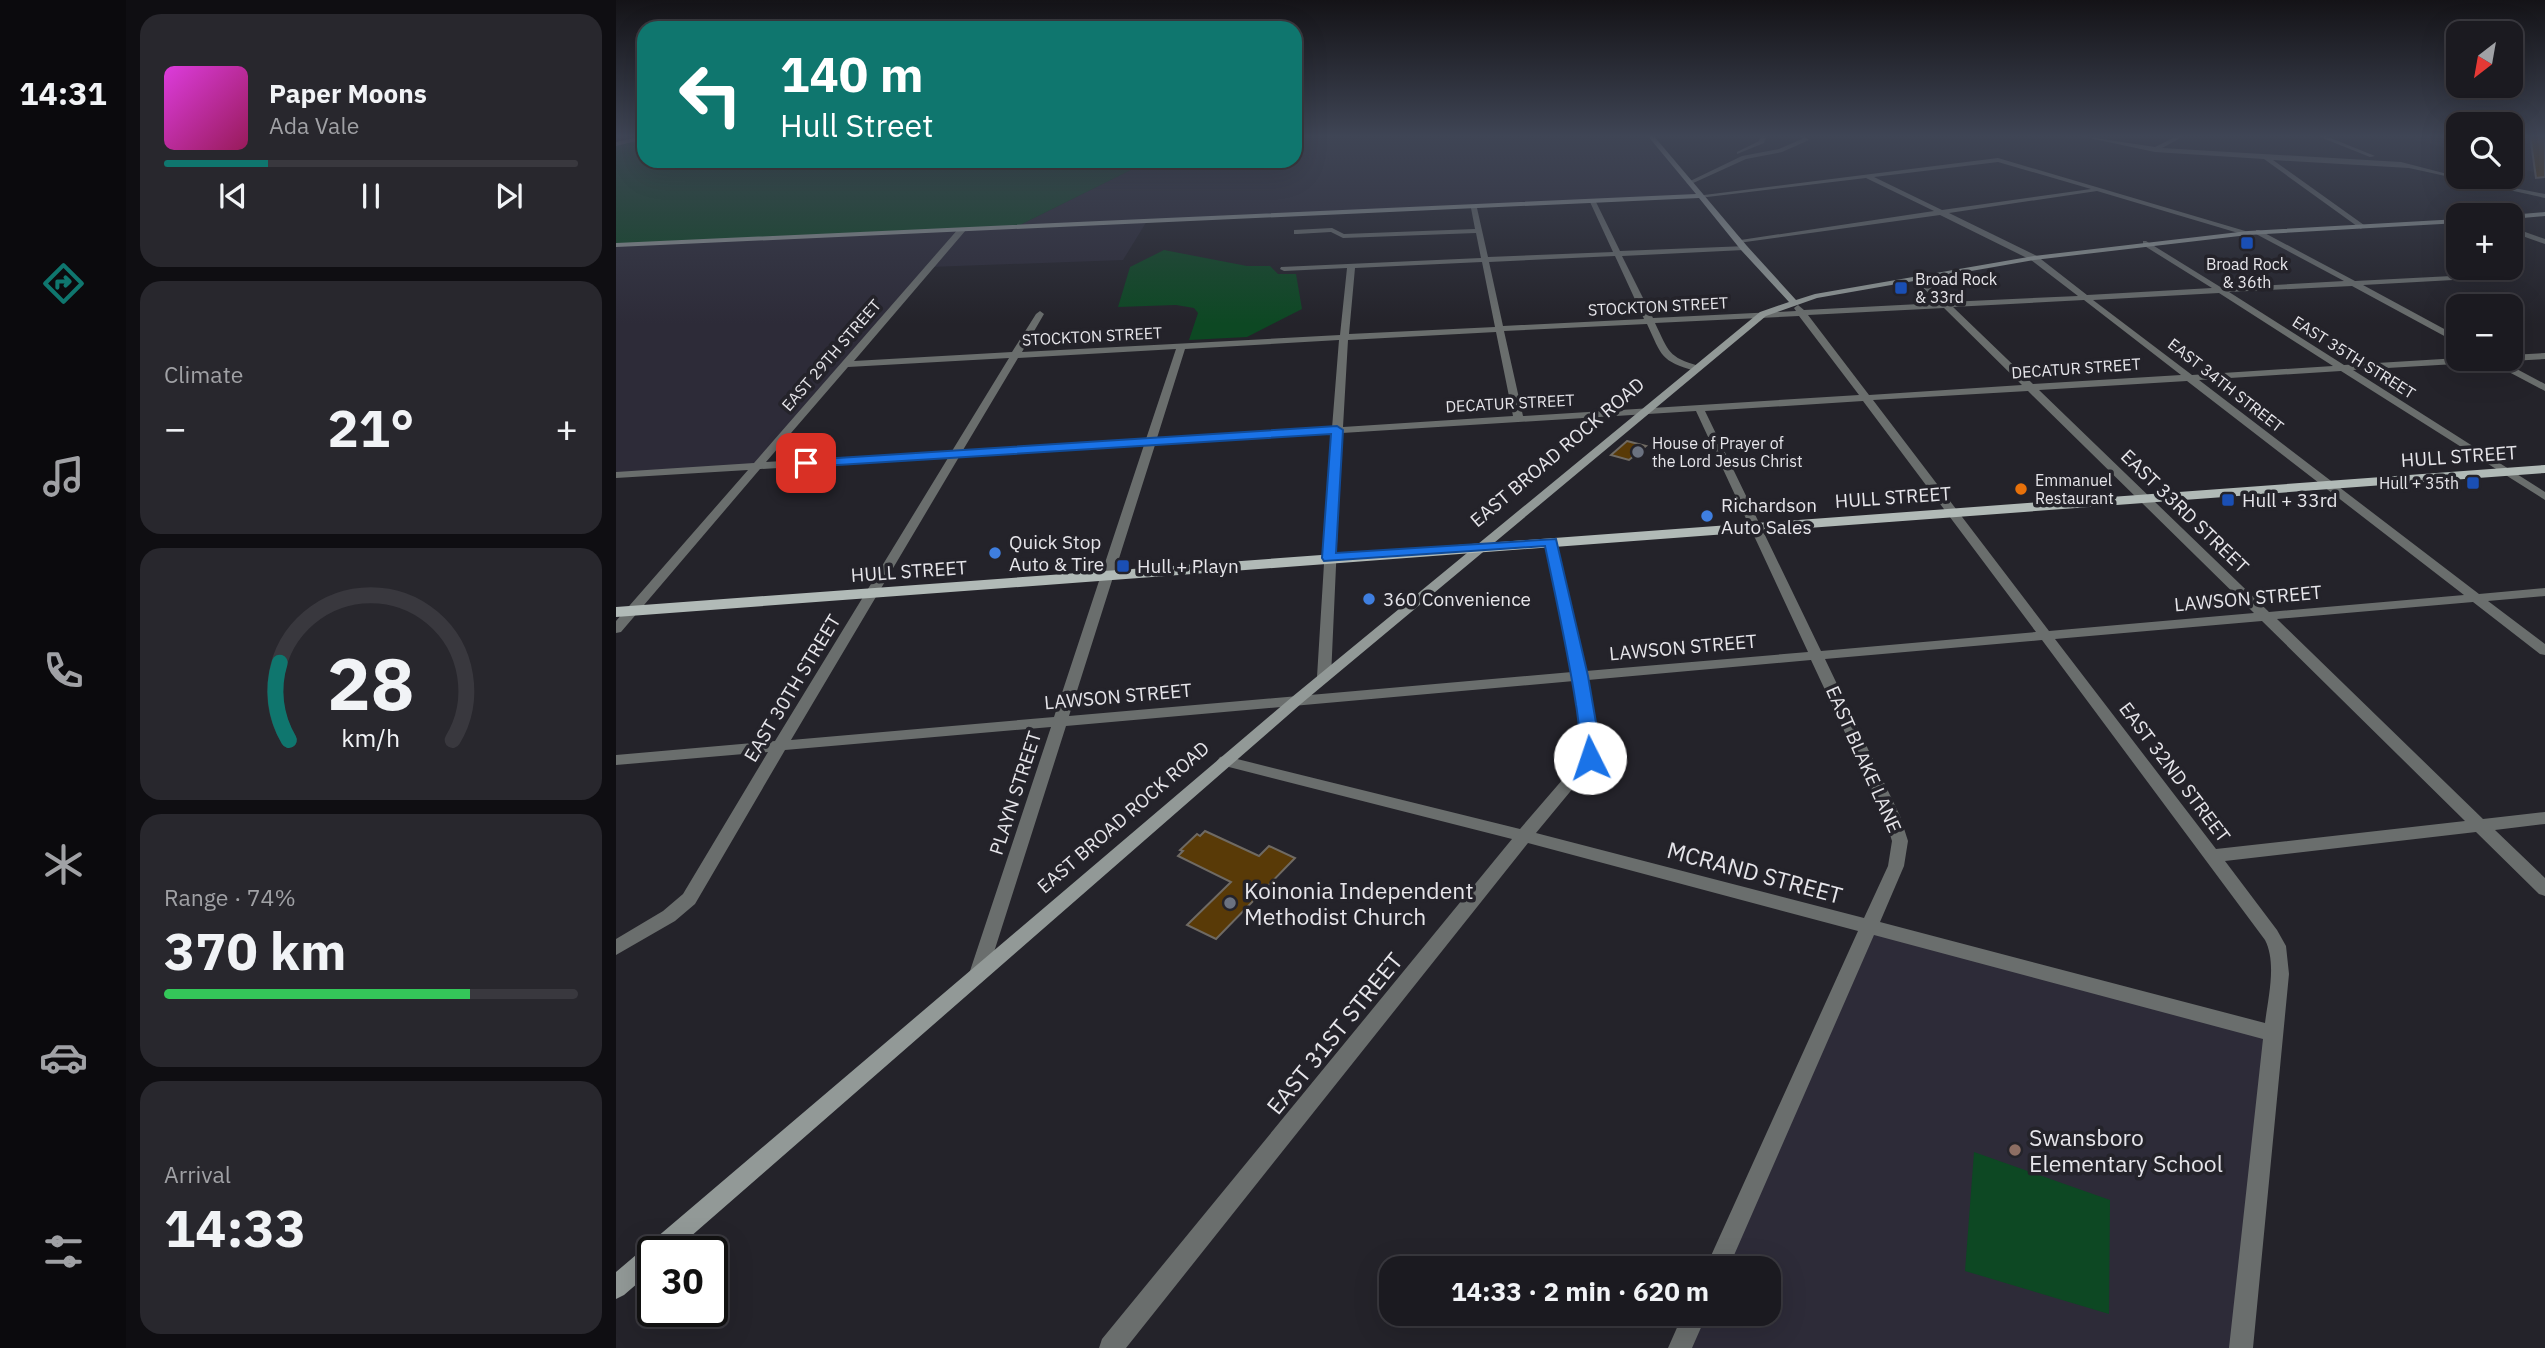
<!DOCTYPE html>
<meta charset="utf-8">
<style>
body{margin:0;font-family:"IBM Plex Sans",sans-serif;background:#28272d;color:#f1f3f6;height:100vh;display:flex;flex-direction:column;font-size:26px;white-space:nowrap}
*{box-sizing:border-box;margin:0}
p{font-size:23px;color:#a0a1a5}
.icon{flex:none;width:38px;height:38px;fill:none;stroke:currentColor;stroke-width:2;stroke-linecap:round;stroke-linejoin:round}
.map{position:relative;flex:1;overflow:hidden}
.side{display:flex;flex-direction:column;gap:14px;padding:14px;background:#0f0e12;width:490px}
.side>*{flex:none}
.top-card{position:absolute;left:21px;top:21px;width:665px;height:147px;border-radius:21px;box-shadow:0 7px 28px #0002,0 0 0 2px #39383e;background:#0f766e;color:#fff;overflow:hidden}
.needle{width:46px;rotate:211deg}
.controls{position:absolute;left:1830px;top:21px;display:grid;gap:14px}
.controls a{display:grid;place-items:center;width:77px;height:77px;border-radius:14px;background:#1b1a20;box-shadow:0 7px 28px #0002,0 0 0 2px #39383e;font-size:35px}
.speed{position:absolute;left:21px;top:1236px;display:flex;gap:14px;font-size:35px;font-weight:700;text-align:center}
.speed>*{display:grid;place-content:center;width:91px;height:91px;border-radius:50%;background:#1b1a20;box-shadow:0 7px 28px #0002,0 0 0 2px #39383e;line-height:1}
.speed .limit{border:4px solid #111;border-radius:10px;background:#fff;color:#111}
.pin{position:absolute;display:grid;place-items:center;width:60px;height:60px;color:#fff;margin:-30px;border-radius:14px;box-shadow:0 4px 10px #0006}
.me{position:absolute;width:77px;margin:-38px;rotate:356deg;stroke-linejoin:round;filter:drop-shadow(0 0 5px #0008)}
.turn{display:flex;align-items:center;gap:24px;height:147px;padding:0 28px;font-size:32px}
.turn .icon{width:91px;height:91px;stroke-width:2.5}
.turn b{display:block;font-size:49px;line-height:60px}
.big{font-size:52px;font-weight:800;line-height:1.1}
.side .widget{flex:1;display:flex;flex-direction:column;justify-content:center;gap:10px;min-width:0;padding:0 24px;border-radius:21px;background:#28272d}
.side .dial{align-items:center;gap:0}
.dial svg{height:182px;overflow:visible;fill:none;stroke:#39383e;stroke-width:7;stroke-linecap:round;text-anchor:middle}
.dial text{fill:#f1f3f6;stroke:none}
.song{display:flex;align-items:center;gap:21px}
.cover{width:84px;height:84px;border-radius:10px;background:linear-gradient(135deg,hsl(300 70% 55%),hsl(330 70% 35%))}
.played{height:7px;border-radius:4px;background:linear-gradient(90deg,#0f766e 25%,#39383e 25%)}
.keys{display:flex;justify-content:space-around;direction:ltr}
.heat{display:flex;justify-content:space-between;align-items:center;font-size:38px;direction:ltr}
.charge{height:10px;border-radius:5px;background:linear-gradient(90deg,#34c759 74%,#39383e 0)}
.trip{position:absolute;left:763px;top:1256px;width:402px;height:70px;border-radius:21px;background:#1b1a20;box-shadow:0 7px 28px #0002,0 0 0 2px #39383e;font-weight:800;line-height:70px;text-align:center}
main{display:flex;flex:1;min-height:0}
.tab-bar{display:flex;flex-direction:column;width:126px;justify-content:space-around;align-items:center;background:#0b0a0d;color:#a0a1a5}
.tab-bar .icon{width:49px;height:49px}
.tab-bar .current{color:#0f766e}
.tab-bar b{font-size:32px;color:#f1f3f6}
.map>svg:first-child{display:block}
.built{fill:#2d2b38}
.green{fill:#0d4823}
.building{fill:#593a07;stroke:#6f6a63;stroke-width:2}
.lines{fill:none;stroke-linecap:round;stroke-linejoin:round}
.street{fill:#6a6e6d;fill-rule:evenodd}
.secondary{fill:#929997;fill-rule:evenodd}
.primary{fill:#b1bab7;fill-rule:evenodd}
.route{fill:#1a73e8;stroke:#114b97;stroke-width:2}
.transit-dot{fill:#1a4fb4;stroke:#24232a;stroke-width:2.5}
.worship-dot{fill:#6b7280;stroke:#24232a;stroke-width:2.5}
.food-dot{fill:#e8710a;stroke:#24232a;stroke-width:2.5}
.shop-dot{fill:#3f7fe0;stroke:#24232a;stroke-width:2.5}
.education-dot{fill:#8d6e63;stroke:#24232a;stroke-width:2.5}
.labels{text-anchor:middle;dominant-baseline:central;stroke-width:7;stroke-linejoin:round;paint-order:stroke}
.far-poi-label{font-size:16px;fill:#e6e5ea;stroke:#24232a;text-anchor:start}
.far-street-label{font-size:16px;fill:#e6e5ea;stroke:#24232a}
.street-label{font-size:19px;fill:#e6e5ea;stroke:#24232a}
.poi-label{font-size:19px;fill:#e6e5ea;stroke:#24232a;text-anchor:start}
.near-street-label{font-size:23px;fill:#e6e5ea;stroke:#24232a}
.near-poi-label{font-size:23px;fill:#e6e5ea;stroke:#24232a;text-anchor:start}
</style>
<main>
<nav class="tab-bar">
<b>14:31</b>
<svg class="icon current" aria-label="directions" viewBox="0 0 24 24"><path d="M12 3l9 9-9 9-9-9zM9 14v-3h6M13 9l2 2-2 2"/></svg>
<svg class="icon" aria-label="music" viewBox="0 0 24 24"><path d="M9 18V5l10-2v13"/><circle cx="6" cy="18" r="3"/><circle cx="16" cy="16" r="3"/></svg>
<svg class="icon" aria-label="phone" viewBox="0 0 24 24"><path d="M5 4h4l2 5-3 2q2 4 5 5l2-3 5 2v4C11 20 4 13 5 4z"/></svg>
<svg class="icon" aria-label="climate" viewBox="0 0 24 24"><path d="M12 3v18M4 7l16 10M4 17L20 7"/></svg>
<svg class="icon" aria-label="car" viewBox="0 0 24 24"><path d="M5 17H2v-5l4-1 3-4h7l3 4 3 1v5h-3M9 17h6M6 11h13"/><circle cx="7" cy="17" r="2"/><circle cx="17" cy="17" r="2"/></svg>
<svg class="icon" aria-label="filters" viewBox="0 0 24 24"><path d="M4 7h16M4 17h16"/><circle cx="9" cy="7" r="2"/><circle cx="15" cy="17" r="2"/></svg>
</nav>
<section class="side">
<div class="widget">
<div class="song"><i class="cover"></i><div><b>Paper Moons</b><p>Ada Vale</p></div></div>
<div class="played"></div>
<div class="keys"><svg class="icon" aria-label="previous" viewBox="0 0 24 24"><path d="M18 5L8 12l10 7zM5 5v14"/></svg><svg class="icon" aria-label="pause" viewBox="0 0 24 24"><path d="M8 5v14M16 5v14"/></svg><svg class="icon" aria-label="next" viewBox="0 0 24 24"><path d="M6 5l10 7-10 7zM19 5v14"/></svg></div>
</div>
<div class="widget"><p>Climate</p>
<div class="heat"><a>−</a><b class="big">21°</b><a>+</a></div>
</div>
<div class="widget dial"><svg viewBox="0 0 100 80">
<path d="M14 69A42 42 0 1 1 86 69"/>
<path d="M14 69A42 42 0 0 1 10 35" stroke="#0f766e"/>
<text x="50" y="56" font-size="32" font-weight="700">28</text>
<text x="50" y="72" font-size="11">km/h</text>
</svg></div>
<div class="widget"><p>Range · 74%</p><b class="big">370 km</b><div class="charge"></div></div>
<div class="widget"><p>Arrival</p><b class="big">14:33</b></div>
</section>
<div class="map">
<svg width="1929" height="1348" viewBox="0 0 1929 1348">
<rect width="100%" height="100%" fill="#24232a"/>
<path class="built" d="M679,135h355l51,61 -554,25 -24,39 -193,7 -172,198 -142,9v-229l398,-17 135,-67h146z
M1781,135h62v16z
M1895,135h34v40l-34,-9z
M1254,928l403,102 -32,318h-562l15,-34h75v-45h-54z"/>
<path class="green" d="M28,137v24h505l-135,67 -398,17v-101z
M548,250l83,16h23l8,8h18l6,35 -55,28 -58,3 9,-27 -4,-5 -18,-3 -58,2 12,-40z
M1358,1152l136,48 -1,114 -144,-43z"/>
<path class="building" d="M1914,135h15v42l-9,1z
M1011,441l19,5 -17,14 -18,-5z
M589,831l54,25 10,-10 26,12 -79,81 -29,-14 44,-43 -53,-26 5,-5 -3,-1 17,-16 3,2z"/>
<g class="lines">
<path class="street" d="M1145,135h6l-3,8 -27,11v-2l22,-11z
M1182,135h6l5,5 -27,12 -36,7 -55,25 -5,-1 56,-27 37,-7 23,-10z
M1459,135l80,12 24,-12h7l-24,13 239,14 58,15 86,17v4l-136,-30 -136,-8 91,65 -3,4 -97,-70 -109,-7z
M1699,135h8l52,21 -5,1z
M28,136v3l-28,7v-4z
M1382,158l254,75 -7,2 -148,-44 -148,22 88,43 50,39 125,-7 -69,-43v-4h3l76,47 122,-7 -88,-47v-4h3l96,51 116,-6 4,2 -4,2 -108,6 96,52v7l-107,-58 -123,6 115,73 115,-7 39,1 47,25v7l-55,-29 -137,8 192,122v8l-204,-129 -142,9 280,214 66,-6v8l-57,5 57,43v11l-5,-1 -67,-52 -196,17 206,200 62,-7v12l-50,6 50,48v18l-6,-2 -63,-62 -251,29 52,69 9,16 3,28 -36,374h-24l34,-309 -389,-104 -146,334h-23l153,-338 -330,-88 -402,505h-27l3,-9 410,-500 -287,-73 -5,-1 -3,-4 3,-4 5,-1 295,73 62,-72 1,-11 -9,-65 -508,45 -79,248 -2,5 -7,3 -7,-3 -2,-5 82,-247 -266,23 -90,154 -20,17 -59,34v-16l47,-28 20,-17 85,-142 -152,13v-10l159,-14 173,-283 -188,11 -139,163 -5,1v-12l132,-151 -132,8v-6l138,-9 205,-235 7,2 -112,131 158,-9 24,-38 4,-3 4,3 -22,38 318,-17 7,-67 -63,3 -4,-2 1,-2 200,-9 -5,-25 -133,5 -12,-6 -34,2h-3v-4l38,-2 12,6 131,-5 -4,-21 3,-2 3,2 11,49 125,-5 -23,-50 3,-2 3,2 24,49 127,-5v4h-3l-122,6 31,62 143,-7 -2,-3 4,-3 6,5 135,-7 -24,-23 -1,-2 4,-2 30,26 130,-6 -47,-36 -91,-45 -202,28 -4,-2 200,-30 -68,-33 -167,20 -3,-2zM1382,162l93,27 -149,21 -68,-33zM999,256l29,63 -141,7 -14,-64zM866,262l13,65 -146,7 6,-66zM1603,293l114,73 -141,9 -99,-75zM1468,300l97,75 -148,9 -80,-77zM1328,308l78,77 -153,10 -61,-80zM1183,316l60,79 -336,21 -19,-85 143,-7c15,32 13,37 49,47l3,-1v-4c-31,-9 -30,-14 -44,-43zM880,332l17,84 -170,11 5,-87zM723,340l-7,88 -175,10 28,-89zM560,349l-30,90 -183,11 55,-92zM393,358l-57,93 -186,11 82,-95zM1571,381l277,214 -195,17 -230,-222zM1412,391l226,222 -205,18 -176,-231zM1247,401l173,231 -215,19 -116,-240zM1080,411l112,241 -222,19 -29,-129 -6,-4 -6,4 27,130 -503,44 86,-271 177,-11 -15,243 7,4 7,-4 11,-244zM528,445l-90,272 -263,23 168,-283zM1646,621l203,200 -249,28 -161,-210zM1426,640l223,300c12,23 3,58 0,83l-385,-101 24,-56 4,-25 -8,-25 -75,-157zM1195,660l73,156 8,25 -4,25 -24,52 -328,-85 62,-75 1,-12 -11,-66z
M1895,227l34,12v5l-34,-12z
M1929,353v6l-34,2 -4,-2h4v-4z
M1067,1314h24l-15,34h-24z"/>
<path class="secondary" d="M1031,135h6l94,111 49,54 19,-6 219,-38 214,-25 211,-12v4l-211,12 -214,25 -217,38 -51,18 -464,387 -628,548h-21v19l-29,25 -8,4v-27l676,-575 468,-385 29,-10 -48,-52 -42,-52 -1083,49v-4l1080,-49z
M1929,212v4l-34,3 -1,-4z"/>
<path class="primary" d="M1929,465v8l-1929,144v-10z"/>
</g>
<linearGradient id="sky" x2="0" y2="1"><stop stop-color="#141317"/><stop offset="0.42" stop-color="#3f4555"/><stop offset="1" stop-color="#3f4555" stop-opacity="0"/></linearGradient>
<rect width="1929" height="324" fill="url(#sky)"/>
<path class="route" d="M721,426l6,4 -7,123 220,-14 32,137 12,70 -4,16h-12c-2,-4 -6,-48 -8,-57 -8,-53 -20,-106 -31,-159l-221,15 -2,-3 9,-124 -525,33 -7,-4 7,-3z"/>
<g class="transit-dot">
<rect x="1624" y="236" width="14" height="14" rx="3.5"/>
<rect x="1278" y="281" width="14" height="14" rx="3.5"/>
<rect x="1850" y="476" width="14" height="14" rx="3.5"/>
<rect x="1605" y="493" width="14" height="14" rx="3.5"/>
<rect x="500" y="559" width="14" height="14" rx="3.5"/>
</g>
<g class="worship-dot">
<circle cx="1022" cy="452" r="7"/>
<circle cx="614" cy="903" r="7"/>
</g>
<circle class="food-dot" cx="1405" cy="489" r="7"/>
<g class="shop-dot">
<circle cx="1091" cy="516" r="7"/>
<circle cx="379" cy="553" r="7"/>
<circle cx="753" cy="599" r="7"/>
</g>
<circle class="education-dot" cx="1399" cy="1150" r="7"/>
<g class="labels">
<g class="far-poi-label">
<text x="1631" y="264" text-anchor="middle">Broad Rock<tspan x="1631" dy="18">&amp; 36th</tspan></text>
<text x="1299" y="279">Broad Rock<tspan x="1299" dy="18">&amp; 33rd</tspan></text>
<text x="1036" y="443">House of Prayer of<tspan x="1036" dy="18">the Lord Jesus Christ</tspan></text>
<text x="1419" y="480">Emmanuel<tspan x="1419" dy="18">Restaurant</tspan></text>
<text x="1843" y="483" text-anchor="end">Hull + 35th</text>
</g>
<g class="far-street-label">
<text transform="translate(1042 306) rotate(-3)">STOCKTON STREET</text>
<text transform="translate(476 336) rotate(-3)">STOCKTON STREET</text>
<text transform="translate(215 355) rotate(-49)">EAST 29TH STREET</text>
<text transform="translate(1738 357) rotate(32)">EAST 35TH STREET</text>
<text transform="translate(1460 368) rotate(-4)">DECATUR STREET</text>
<text transform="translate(1610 385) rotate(38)">EAST 34TH STREET</text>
<text transform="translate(894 403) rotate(-3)">DECATUR STREET</text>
</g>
<g class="street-label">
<text transform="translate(941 452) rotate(-40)">EAST BROAD ROCK ROAD</text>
<text transform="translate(1843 456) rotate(-4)">HULL STREET</text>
<text transform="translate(1277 497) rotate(-4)">HULL STREET</text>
<text transform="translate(1569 511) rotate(44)">EAST 33RD STREET</text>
<text transform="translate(293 571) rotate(-4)">HULL STREET</text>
<text transform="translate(1632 598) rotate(-5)">LAWSON STREET</text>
<text transform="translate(1067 647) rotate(-5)">LAWSON STREET</text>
<text transform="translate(176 688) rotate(-59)">EAST 30TH STREET</text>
<text transform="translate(502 696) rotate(-5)">LAWSON STREET</text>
<text transform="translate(1248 759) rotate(66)">EAST BLAKE LANE</text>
<text transform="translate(1559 772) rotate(53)">EAST 32ND STREET</text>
<text transform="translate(399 793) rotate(-72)">PLAYN STREET</text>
<text transform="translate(507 817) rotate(-41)">EAST BROAD ROCK ROAD</text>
</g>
<g class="poi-label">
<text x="1626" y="500">Hull + 33rd</text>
<text x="1105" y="505">Richardson<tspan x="1105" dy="22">Auto Sales</tspan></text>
<text x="393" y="542">Quick Stop<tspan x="393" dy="22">Auto &amp; Tire</tspan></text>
<text x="521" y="566">Hull + Playn</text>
<text x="767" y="599">360 Convenience</text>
</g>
<g class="near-street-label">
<text transform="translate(1139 872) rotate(15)">MCRAND STREET</text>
<text transform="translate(718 1033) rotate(-51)">EAST 31ST STREET</text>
</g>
<g class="near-poi-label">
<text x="628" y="890">Koinonia Independent<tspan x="628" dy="26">Methodist Church</tspan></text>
<text x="1413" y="1137">Swansboro<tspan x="1413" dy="26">Elementary School</tspan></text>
</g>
</g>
</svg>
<div class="controls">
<a><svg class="needle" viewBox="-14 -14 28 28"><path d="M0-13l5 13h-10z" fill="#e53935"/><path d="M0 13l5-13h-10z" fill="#a0a1a5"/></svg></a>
<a><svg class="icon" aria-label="search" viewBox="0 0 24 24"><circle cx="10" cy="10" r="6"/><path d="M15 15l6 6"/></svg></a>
<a>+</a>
<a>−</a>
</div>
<div class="speed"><div class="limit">30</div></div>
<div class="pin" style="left:190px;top:463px;background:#d93025"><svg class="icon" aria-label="arrive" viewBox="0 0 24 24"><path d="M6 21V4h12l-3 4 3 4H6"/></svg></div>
<svg class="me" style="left:974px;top:758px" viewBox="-20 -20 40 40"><circle r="19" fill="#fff"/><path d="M0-13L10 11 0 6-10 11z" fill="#1a73e8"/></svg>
<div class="trip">14:33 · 2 min · 620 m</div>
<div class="top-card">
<div class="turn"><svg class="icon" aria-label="left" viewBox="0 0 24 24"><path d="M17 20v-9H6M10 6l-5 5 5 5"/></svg><div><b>140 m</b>Hull Street</div></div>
</div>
</div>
</main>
